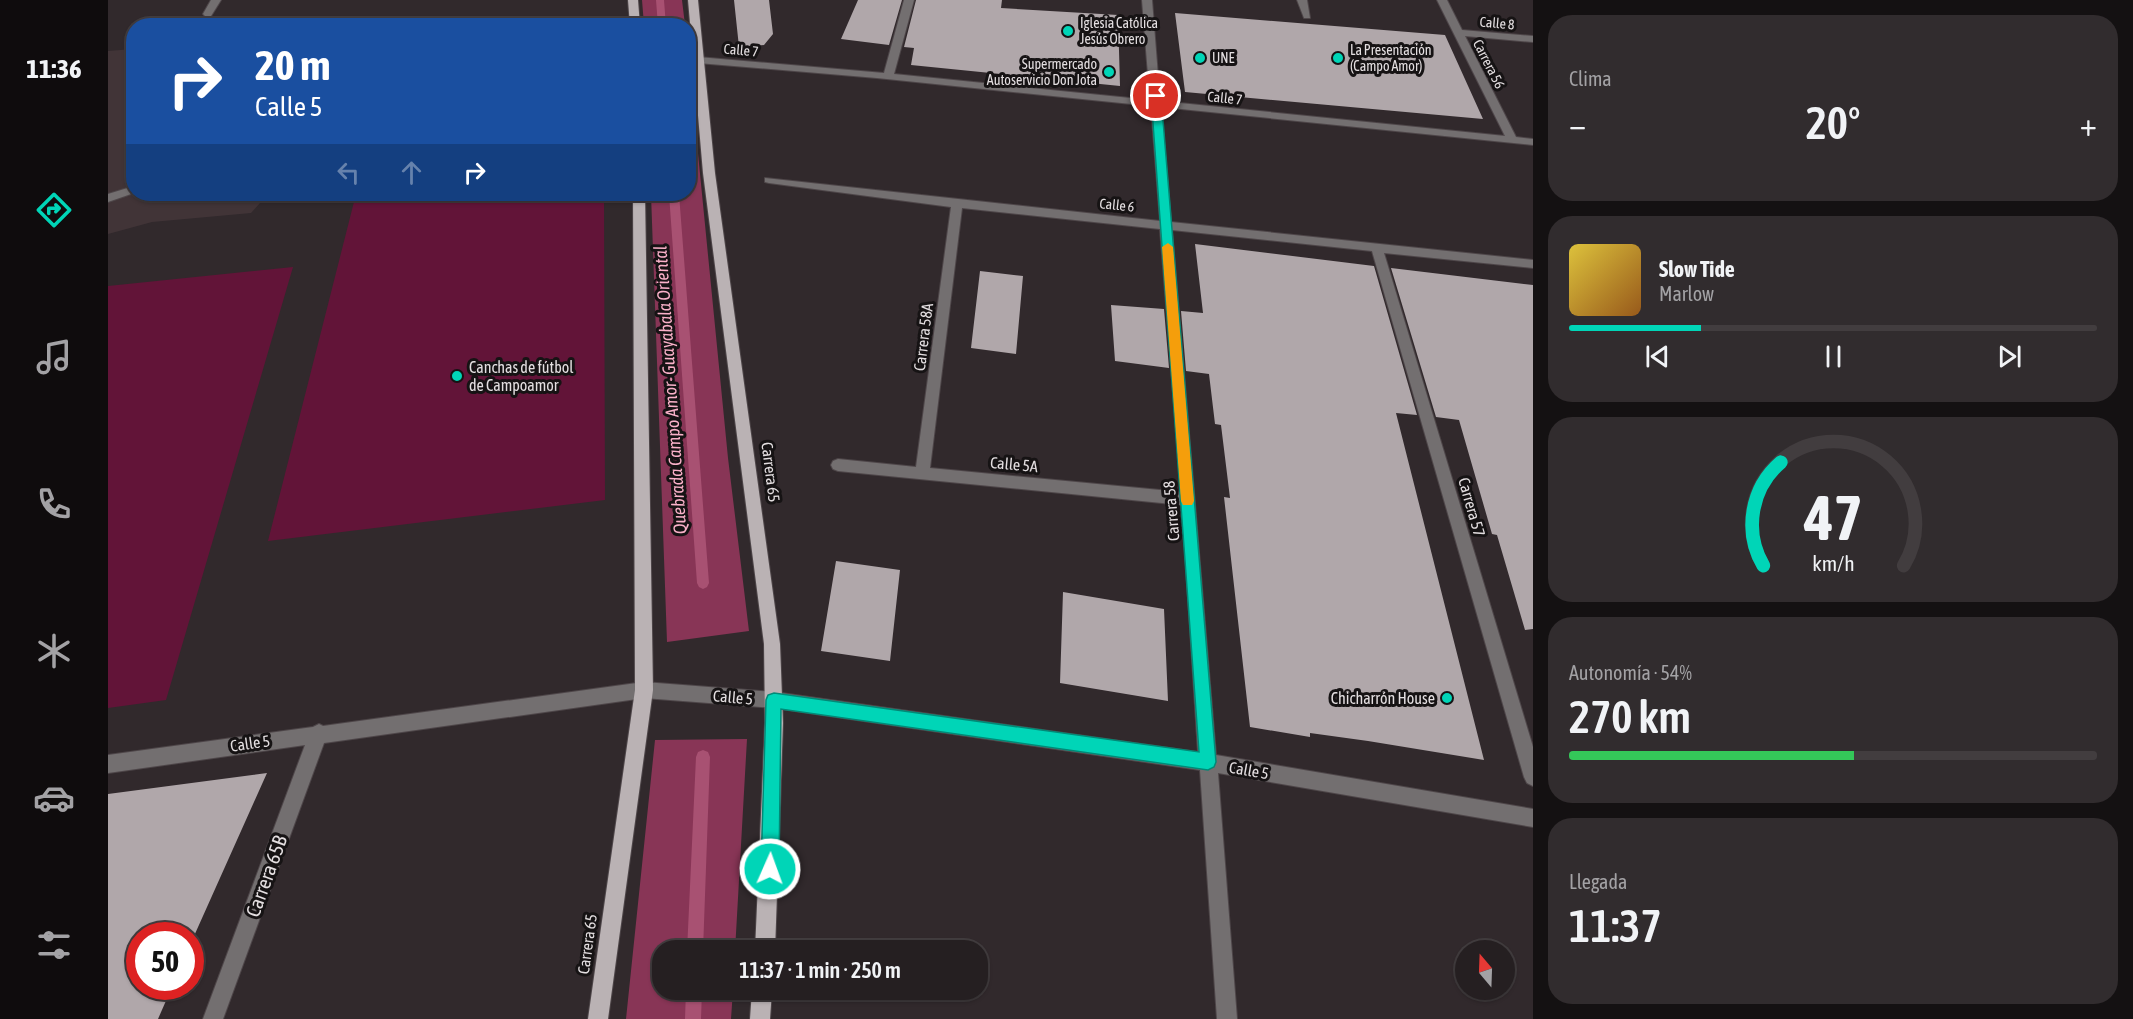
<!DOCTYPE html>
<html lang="es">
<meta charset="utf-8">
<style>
body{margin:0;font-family:"Asap Condensed",sans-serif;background:#312c2e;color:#f1f3f6;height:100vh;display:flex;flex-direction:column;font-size:22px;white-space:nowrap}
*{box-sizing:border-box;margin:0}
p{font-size:20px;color:#a3a2a5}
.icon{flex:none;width:33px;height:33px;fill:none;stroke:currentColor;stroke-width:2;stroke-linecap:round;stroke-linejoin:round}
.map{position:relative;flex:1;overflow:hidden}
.panel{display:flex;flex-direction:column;gap:15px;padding:15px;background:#141112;width:600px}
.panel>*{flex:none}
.guide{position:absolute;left:18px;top:18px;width:570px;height:183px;border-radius:24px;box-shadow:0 2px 4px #0004,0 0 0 2px #423d3f;background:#1a4fa0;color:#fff;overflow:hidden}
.needle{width:39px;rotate:341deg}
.buttons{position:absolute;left:1347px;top:940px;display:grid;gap:12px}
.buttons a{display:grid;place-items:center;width:60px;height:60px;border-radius:50%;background:#251f21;box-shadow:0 2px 4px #0004,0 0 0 2px #423d3f;font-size:30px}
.speed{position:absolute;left:18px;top:922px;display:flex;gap:12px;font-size:30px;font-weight:700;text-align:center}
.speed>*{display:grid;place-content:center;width:78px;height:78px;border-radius:50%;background:#251f21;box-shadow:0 2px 4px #0004,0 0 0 2px #423d3f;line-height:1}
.speed .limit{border:9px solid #d22;background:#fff;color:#111}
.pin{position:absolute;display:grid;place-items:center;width:51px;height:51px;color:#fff;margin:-26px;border:3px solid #fff;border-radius:50%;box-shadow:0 2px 6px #0007}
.me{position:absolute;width:66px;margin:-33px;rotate:2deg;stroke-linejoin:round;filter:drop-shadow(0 0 4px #0008)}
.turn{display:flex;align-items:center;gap:21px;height:126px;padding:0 30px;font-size:27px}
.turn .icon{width:78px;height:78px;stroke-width:2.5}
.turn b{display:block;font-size:42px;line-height:51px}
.lanes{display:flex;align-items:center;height:57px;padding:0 30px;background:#0003;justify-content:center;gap:30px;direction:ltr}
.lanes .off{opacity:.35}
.big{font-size:45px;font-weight:600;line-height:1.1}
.panel .tile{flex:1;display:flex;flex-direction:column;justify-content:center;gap:9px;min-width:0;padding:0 21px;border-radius:24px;background:#312c2e}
.panel .dial{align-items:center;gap:0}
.dial svg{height:156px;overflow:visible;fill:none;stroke:#423d3f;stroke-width:7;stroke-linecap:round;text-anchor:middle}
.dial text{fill:#f1f3f6;stroke:none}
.song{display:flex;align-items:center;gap:18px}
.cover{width:72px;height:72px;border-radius:9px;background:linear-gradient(135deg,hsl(50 70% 55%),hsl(30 70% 35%))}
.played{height:6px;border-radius:3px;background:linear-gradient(90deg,#00d5b7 25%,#423d3f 25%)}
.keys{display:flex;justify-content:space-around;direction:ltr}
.heat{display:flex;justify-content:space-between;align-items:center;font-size:33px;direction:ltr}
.charge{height:9px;border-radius:4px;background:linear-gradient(90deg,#34c759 54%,#423d3f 0)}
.trip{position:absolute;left:544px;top:940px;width:336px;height:60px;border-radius:24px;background:#251f21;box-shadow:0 2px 4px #0004,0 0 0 2px #423d3f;font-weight:600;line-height:60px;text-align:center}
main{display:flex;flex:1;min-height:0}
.menu{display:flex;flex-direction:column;width:108px;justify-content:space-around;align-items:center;background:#0f0c0d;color:#a3a2a5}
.menu .icon{width:42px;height:42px}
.menu .on{color:#00d5b7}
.menu b{font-size:27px;color:#f1f3f6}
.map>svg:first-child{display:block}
.built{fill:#413437}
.green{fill:#621438}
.forest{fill:#883556}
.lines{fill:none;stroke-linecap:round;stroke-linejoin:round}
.stream{fill:#a85172;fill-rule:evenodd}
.building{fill:#b0a7aa}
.minor-casing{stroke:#4e4649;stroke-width:2}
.major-casing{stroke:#4e4649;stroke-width:2}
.minor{fill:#736f70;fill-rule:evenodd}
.major{fill:#bab2b4;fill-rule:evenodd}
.route{fill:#00d5b7;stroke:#008a77;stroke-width:1.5}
.slow{fill:#f59e0b}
.poi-dot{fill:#00d5b7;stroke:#161314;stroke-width:2}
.labels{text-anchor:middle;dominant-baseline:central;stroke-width:6;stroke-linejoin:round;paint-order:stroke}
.far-poi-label{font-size:14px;fill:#e4dfe1;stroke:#161314;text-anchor:start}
.far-street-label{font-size:14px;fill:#e4dfe1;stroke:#161314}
.street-label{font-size:16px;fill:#e4dfe1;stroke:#161314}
.poi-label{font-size:16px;fill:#e4dfe1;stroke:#161314;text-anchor:start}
.water-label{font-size:18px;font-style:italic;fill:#fab1c9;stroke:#161314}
.near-street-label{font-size:20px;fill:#e4dfe1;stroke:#161314}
</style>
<main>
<nav class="menu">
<b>11:36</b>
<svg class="icon on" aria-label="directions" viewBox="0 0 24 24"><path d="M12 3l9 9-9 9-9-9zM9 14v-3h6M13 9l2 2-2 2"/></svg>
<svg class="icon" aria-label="music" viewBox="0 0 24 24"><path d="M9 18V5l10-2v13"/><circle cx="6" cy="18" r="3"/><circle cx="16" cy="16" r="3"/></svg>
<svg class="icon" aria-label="phone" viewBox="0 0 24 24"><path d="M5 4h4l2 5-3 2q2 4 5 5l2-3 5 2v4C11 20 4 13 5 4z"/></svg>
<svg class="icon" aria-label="climate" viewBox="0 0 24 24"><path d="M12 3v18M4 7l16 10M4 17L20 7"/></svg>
<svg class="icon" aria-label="car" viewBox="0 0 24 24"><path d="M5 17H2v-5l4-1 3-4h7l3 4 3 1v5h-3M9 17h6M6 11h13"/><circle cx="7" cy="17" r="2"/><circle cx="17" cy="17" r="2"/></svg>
<svg class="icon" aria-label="filters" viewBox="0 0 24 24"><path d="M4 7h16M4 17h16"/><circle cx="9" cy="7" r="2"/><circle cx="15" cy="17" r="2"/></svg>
</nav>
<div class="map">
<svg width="1425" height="1019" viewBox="0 0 1425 1019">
<rect width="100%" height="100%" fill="#31292c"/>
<path class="built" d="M25,49l1,145h134l-17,19 -99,9 -44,12v-183z"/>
<path class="green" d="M248,194h248l1,306 -337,41z
M185,267l-127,433 -58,8v-422z"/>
<path class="forest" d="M534,0h40l3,25h-41z
M581,62l39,396 21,173 -82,11 -16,-448h37z
M639,739l-12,212h-72v39h70l-2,29h-105l29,-279z"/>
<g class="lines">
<path class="stream" d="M548,0h8l2,26h-8z
M561,194h10l30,389 -2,4 -4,2 -4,-2 -2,-4z
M595,750l5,2 2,5 -7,194h-16l9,-194 2,-5z
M578,990h16l-1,29h-16z"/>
</g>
<path class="building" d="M626,0h35l4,34 -9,11 -25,2z
M750,0h44l-13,45 -48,-6z
M808,0h86l-1,8 117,7 2,71 -209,-21 3,-17 -10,-1z
M1067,13l270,22 38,84 -298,-27z
M1087,244l179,22 43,149 -21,-2 88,347 -116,-19 -58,-8v4l-60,-10 -26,-230 6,1 -9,-73 -6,-1 -6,-50 -23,-3 -5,-60 22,2z
M1283,268l142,17v344l-8,1 -28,-95 -5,-1 -33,-114 -23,-3z
M872,271l43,5 -7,78 -45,-6z
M1003,305l53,4 5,59 -54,-7z
M728,561l64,9 -10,91 -69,-10z
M955,592l101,17 4,92 -108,-18z
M159,773l-77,172v-9h-50v51h32l-14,32h-50v-225z"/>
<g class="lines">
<defs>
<path id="minor" d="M103,0h10l-10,16h-6l-2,-2z
M796,0h10l-20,74 256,26 -8,-100h10l8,101 345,35 -68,-136h10l15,30 71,6v6l-68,-6 51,101 17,2v6l-372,-38 10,115 362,38v8l-149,-15 149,494v39l-6,-3 -3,-6 -152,-526 -200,-21 44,525 317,54v18l-315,-54 19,246h-20l-17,-249 -426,-62 -130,-10 -320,45 -101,276h-20l102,-274 -197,28v-18l205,-28 6,-3 4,2 321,-44 130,10 424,60 -16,-247 -344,-34 -5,-2 -2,-4 2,-4 5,-2 78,8 35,-260 -182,-24 -4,-1v-4l395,43 -9,-115 -274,-28 -179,-15 -5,-3 5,-3 186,16zM854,208l198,21 21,263 -251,-24z
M1189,0h10l3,18h-6z
M26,186v7l-26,9v-8z"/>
<path id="major" d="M520,0h10l2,26h-10z
M580,0h10l17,173 65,471 3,79 -8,228h-20l10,-228 -1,-79 -61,-471z
M525,194h12l8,496 -45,329h-20l47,-329z
M644,990h20l-2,29h-20z"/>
</defs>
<use href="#minor" class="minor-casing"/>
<use href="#major" class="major-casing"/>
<use href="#minor" class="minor"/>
<use href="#major" class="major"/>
</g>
<path class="route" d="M1048,93l5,3 55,666 -2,5 -6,3 -427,-61 -2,160 -3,6 -6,2 -6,-2 -3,-6 5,-169 2,-5 6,-2 425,59 -48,-656z"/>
<path class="slow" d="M1060,243l5,4 21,254 -2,4h-9l-2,-4 -19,-254z"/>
<g class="poi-dot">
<circle cx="960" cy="31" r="6"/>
<circle cx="1092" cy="58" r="6"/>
<circle cx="1230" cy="58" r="6"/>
<circle cx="1001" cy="72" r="6"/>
<circle cx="349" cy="376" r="6"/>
<circle cx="1339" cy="698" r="6"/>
</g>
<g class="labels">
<g class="far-poi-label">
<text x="972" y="23">Iglesia Católica<tspan x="972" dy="16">Jesús Obrero</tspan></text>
<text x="1242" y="50">La Presentación<tspan x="1242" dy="16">(Campo Amor)</tspan></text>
<text x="1104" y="58">UNE</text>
<text x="989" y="64" text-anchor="end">Supermercado<tspan x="989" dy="16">Autoservicio Don Jota</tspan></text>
</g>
<g class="far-street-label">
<text transform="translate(1389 23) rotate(5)">Calle 8</text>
<text transform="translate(633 50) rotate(5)">Calle 7</text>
<text transform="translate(1381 64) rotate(63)">Carrera 56</text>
<text transform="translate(1117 98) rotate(6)">Calle 7</text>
<text transform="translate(1009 205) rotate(6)">Calle 6</text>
</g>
<g class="street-label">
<text transform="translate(815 337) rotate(-83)">Carrera 58A</text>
<text transform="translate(906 464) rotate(5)">Calle 5A</text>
<text transform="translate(663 472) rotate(83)">Carrera 65</text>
<text transform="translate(1364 507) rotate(74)">Carrera 57</text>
<text transform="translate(1063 511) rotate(-95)">Carrera 58</text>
<text transform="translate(625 697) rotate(5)">Calle 5</text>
<text transform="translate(142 743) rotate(-8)">Calle 5</text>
<text transform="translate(1141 770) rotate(10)">Calle 5</text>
<text transform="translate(479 944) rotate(-82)">Carrera 65</text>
</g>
<g class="poi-label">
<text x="361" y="367">Canchas de fútbol<tspan x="361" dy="18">de Campoamor</tspan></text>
<text x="1327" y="698" text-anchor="end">Chicharrón House</text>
</g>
<g class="water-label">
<text transform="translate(562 390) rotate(-94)">Quebrada Campo Amor- Guayabala Oriental</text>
</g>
<g class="near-street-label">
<text transform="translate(158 876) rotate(-70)">Carrera 65B</text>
</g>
</g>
</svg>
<div class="buttons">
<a><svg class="needle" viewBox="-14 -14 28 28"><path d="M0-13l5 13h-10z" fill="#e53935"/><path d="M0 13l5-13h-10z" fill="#a3a2a5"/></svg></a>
</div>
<div class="speed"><div class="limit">50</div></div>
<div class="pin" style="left:1048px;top:96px;background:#d93025"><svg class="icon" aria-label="arrive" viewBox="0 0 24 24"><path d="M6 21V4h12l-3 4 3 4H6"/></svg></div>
<svg class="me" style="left:662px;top:869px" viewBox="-20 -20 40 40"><circle r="17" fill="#00d5b7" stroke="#fff" stroke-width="3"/><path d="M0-11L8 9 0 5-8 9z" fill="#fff"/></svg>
<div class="trip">11:37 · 1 min · 250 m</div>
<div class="guide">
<div class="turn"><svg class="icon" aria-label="right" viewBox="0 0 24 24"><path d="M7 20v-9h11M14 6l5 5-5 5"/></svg><div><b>20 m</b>Calle 5</div></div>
<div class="lanes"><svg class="icon off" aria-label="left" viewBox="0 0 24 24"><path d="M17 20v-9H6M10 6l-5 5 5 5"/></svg><svg class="icon off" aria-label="ahead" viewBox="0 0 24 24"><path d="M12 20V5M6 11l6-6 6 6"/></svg><svg class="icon" aria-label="right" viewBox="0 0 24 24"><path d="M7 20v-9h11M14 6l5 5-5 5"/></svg></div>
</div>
</div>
<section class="panel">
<div class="tile"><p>Clima</p>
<div class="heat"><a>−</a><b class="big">20°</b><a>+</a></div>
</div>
<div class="tile">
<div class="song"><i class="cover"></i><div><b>Slow Tide</b><p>Marlow</p></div></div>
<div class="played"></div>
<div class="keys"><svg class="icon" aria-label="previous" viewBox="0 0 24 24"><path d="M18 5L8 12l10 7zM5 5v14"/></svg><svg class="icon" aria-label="pause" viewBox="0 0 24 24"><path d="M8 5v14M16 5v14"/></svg><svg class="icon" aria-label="next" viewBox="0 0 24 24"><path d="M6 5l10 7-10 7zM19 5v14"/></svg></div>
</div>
<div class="tile dial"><svg viewBox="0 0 100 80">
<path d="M14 69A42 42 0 1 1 86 69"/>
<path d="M14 69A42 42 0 0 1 23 16" stroke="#00d5b7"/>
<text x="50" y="56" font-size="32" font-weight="700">47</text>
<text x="50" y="72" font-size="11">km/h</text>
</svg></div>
<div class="tile"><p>Autonomía · 54%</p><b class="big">270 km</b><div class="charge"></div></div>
<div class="tile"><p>Llegada</p><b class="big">11:37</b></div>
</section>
</main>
